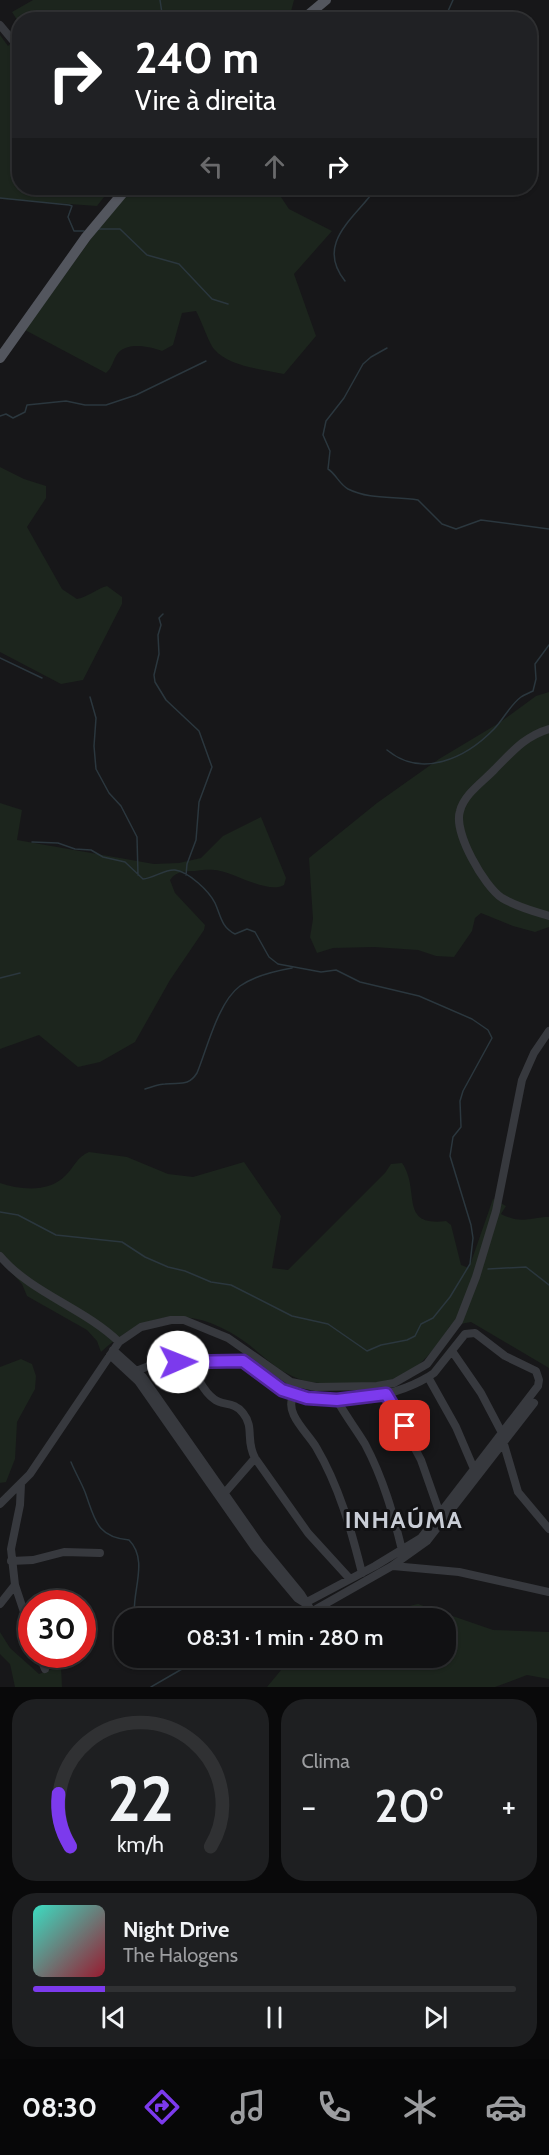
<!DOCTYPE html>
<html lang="pt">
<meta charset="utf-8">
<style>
body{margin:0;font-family:Cabin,sans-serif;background:#1e1f21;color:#f1f3f6;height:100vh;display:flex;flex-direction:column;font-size:22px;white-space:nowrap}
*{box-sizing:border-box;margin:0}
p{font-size:20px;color:#9c9da0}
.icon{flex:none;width:33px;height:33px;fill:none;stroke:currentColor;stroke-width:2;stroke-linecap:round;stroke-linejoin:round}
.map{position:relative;height:1687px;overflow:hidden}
.drawer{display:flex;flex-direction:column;gap:12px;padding:12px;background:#09090a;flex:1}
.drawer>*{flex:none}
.guide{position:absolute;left:12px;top:12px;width:525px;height:183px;border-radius:24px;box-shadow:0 2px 4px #0004,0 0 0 2px #303133;background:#202124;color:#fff;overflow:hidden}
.speed{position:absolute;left:18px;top:1590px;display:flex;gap:12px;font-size:30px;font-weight:700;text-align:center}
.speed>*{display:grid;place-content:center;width:78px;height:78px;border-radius:50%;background:#111113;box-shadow:0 2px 4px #0004,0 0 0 2px #303133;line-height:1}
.speed .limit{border:9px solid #d22;background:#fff;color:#111}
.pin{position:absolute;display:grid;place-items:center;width:51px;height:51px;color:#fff;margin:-26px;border-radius:12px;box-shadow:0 3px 9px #0006}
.me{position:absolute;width:66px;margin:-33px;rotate:89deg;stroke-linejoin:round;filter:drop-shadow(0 0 4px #0008)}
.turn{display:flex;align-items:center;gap:21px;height:126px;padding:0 24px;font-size:27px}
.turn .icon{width:78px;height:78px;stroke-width:2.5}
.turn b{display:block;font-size:42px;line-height:51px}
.lanes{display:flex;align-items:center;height:57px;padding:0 24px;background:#0003;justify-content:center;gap:30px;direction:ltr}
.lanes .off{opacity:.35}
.big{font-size:45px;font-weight:600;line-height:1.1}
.drawer .tile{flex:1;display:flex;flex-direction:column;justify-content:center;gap:9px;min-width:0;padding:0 21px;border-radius:24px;background:#1e1f21}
.drawer .dial{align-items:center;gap:0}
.dial svg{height:156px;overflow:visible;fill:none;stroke:#303133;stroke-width:7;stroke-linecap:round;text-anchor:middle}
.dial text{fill:#f1f3f6;stroke:none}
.song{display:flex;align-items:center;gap:18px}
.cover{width:72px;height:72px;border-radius:9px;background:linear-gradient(135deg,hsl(170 70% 55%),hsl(350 70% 35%))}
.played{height:6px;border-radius:3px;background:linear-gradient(90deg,#7c3aed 15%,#303133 15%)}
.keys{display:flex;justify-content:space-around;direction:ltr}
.heat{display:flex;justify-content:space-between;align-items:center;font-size:33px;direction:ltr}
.drawer .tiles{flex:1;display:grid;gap:12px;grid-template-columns:1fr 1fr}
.tile:last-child{grid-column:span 2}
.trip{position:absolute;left:114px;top:1608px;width:342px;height:60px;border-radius:24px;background:#111113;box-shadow:0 2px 4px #0004,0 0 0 2px #303133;font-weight:600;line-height:60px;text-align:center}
.menu{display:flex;height:96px;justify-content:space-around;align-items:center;background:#070708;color:#9c9da0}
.menu .icon{width:42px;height:42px}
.menu .active{color:#7c3aed}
.menu b{font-size:27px;color:#f1f3f6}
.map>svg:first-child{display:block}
.green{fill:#1c251d}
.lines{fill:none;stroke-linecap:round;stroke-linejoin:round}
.stream{stroke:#2b373e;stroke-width:1.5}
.minor{stroke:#37393e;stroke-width:8}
.major{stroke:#53565e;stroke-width:10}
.route-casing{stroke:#51269a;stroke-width:15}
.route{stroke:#7c3aed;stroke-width:10}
.labels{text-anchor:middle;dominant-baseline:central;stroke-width:6;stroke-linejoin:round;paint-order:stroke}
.district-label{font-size:24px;font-weight:bold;letter-spacing:1.5px;fill:#c9cdd6;stroke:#121214}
</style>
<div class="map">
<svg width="549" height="1687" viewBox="0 0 549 1687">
<rect width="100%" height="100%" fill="#171719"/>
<path class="green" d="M33,0h261l-5,19 -269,1 -1,3 -7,-11z
M0,35l8,11 11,-10 1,152h91l-14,18 -97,-7z
M128,188h147l14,21 43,22 -38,43 22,62 -32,38c-22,-5 -55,-7 -70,-25 -5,-6 -12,-27 -18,-38l-14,2 -9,32 -11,6c-13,-5 -38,-10 -46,5 -4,7 -4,12 -10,17l-81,-43z
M0,467l24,12 22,7v12l-19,29 35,62 15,10c11,-2 19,-10 30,-13l15,11v7l-39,76 -22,4 -61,-32z
M549,692v235l-14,5 -22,-6 -32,-13 -6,5 -3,13 -18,26 -18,-1 -18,-6 -44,-3 -41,1 -16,5 -7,-16 3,-18 -4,-61 68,-55 62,-44 60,-36 37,-27z
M0,803l22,7 -5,30 137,24 25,-1 22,-5 22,-22 38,-19 25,61 -2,7c-15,9 -48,-11 -64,-14 -8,-2 -17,-1 -25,0 -9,0 -19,0 -25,9l5,13 30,32 -1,5 -34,50 -35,62 -35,20 -22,5 -39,-32 -39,14z
M89,1152l38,5 41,17 25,3 51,-15 37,54 -9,52 16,2 97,-97 6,-9 11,-1c19,27 -4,64 44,58l5,4 10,40 8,3 24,-69 13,7 -5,8c22,11 28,3 48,3v151l-78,-46 -21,4c-13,21 -37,52 -63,56 -13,2 -28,1 -41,1 -20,0 -36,2 -54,-7 -17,-8 -29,-20 -44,-32 -53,-39 -99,-36 -147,8l-4,-11 -10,-11 -60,-34 -5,-12 -22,-24v-77c21,7 49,10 66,-8 9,-9 11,-18 23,-23z
M21,1359l11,5 4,12 -1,13 -18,33 -2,37 -9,23 -6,1v-116z
M418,1604l75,26 56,2v47l-22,-4 -32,12h-228l24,-29h155v-40h-89z
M0,1632l10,16 29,26 22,-8 1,21h-47l-5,-23 -10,-10z"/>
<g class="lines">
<path class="stream" d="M160,0l3,20
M444,20l9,-20
M0,198l69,7 3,1 -4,11 6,14h10
M98,229h22l27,26 32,9 33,35 16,5
M345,281c-31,-39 12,-64 31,-93
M387,348l-16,9 -8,7 -19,34 -18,23 -3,14 7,16 -2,18c8,5 11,15 20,20 22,11 47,7 70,11l24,24 14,5 25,-9 68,9
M0,416l6,-2 7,4 12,-6 2,-7 39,-4 19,4h21l30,-10 70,-34
M163,614l-4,4 2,7 -3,10 1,19 -5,21 1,7 11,18 33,31 13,36 -13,35 -3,38 -9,24 -1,11
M0,658l42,20
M90,697l6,21 -2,28 2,23 13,24 12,13 16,31 1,38
M387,750c35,29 79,8 107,-21 9,-9 16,-24 27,-32 3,-2 8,-4 12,-6l3,-12 -1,-15 14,-19
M0,978l20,-5
M145,1089c7,-2 14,-5 20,-5 15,-2 23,3 32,-11 10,-24 21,-71 43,-87 14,-10 35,-15 52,-18
M0,1212l18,3 38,20 66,7 23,15 23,10 17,4 26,11 20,3 61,31 36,8 39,27 14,-6 26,-5 8,-4 6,-12 12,-6 17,-21 20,-33 3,-26 -2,-13 -21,-69 3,-19 8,-10 -1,-26 3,-10 29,-53 -4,-8 -16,-11 -53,-23 -59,-14 -24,-12 -15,2 -43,-8 -9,-7 -14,-25 -8,-3 -12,5c-14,-7 -14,-18 -20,-31 -6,-12 -26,-31 -40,-33 -10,-1 -21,8 -32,9l-18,-17 -22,-5 -12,-7 -16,-1 -17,-6 -26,-1
M488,1269l38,-2 23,18
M71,1462c4,10 10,20 14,30 10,27 11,45 44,48 21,21 1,55 6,78
M151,1687l31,-18 -3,-7 -8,-4"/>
<path class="minor" d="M0,25l20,24
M549,729c-24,7 -37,23 -54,40 -11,12 -31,25 -35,42 -7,21 24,75 42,87 15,9 31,13 47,18
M0,1256c31,37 84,52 119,86
M113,1350l30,27 117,167 41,50 15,24
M452,1351l29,42 21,40
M110,1355l28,26 117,167 42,50 8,5
M192,1362c2,11 12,30 22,37 8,7 20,2 29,14 12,15 2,27 12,45l53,75 42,46
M131,1373l28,-11 81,-1c17,4 30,23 46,31 37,18 107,6 142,-15l6,-4 31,-39 10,-1 30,23 31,15 3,9 -1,6 -117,152 -46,28 -70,37
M428,1377l28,50 18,42
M386,1394l35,66 19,54
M294,1395c-11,17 13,37 22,52 23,39 35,82 46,126
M337,1400c8,15 19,29 28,44 18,34 28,69 37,106
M503,1441l15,51 31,37
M222,1496l33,-38
M0,1504l30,-30 89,-132 22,-15 30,-7h13l44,18 63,44 25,5 61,-1 17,-3 33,-19 32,-43 17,-44 20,-66 26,-131 12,-27 15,-22
M11,1561l22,-1 31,-8 36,1
M393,1566l66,6 90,20
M15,1585l17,51
M0,1604l15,-19 -4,-36 9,-44 1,-21
M311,1612l81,-46 35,-25 107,-138
M39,1654l6,15"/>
<path class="major" d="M302,20l24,-20
M0,358l86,-121 41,-49"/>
</g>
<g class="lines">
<defs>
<path id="route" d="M178,1362l65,-1 39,29 25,8 30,2 49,-6 19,32"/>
</defs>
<use href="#route" class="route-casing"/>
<use href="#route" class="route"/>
</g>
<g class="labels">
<g class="district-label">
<text x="404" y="1519">INHAÚMA</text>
</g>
</g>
</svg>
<div class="speed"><div class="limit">30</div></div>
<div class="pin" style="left:405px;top:1426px;background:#d93025"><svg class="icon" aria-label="arrive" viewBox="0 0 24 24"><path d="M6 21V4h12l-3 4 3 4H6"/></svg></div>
<svg class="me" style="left:178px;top:1362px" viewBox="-20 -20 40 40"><circle r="19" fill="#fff"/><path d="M0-13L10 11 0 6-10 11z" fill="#7c3aed"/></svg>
<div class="trip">08:31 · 1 min · 280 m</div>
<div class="guide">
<div class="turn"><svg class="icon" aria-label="right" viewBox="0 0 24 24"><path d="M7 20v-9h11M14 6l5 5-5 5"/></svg><div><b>240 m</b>Vire à direita</div></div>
<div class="lanes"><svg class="icon off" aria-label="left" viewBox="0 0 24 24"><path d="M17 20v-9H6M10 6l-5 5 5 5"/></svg><svg class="icon off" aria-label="ahead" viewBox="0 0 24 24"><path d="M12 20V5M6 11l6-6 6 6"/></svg><svg class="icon" aria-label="right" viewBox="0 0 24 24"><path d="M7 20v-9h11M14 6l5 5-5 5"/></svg></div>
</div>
</div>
<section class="drawer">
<div class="tiles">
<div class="tile dial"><svg viewBox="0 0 100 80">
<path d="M14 69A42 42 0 1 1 86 69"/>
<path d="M14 69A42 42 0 0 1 8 42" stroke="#7c3aed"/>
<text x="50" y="56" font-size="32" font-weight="700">22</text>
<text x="50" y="72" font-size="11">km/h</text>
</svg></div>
<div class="tile"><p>Clima</p>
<div class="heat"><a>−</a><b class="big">20°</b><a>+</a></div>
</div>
<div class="tile">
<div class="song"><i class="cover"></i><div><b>Night Drive</b><p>The Halogens</p></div></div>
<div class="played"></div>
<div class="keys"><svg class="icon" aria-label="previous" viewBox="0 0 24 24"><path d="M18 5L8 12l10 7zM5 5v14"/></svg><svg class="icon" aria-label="pause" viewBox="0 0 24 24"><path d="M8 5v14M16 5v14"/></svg><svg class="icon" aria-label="next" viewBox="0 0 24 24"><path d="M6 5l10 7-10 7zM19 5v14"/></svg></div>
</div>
</div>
</section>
<nav class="menu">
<b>08:30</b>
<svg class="icon active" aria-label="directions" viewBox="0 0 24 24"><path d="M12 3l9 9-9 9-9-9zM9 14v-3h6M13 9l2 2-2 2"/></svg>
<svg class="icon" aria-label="music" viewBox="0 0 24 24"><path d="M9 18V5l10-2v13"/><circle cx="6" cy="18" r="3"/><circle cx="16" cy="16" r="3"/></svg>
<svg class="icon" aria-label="phone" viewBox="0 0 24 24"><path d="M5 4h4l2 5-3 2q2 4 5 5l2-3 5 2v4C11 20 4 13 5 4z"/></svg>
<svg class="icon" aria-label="climate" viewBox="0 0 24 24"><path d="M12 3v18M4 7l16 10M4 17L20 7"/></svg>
<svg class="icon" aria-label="car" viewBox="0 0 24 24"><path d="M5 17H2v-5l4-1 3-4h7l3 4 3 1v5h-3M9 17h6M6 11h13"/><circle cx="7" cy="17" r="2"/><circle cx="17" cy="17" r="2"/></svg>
</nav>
